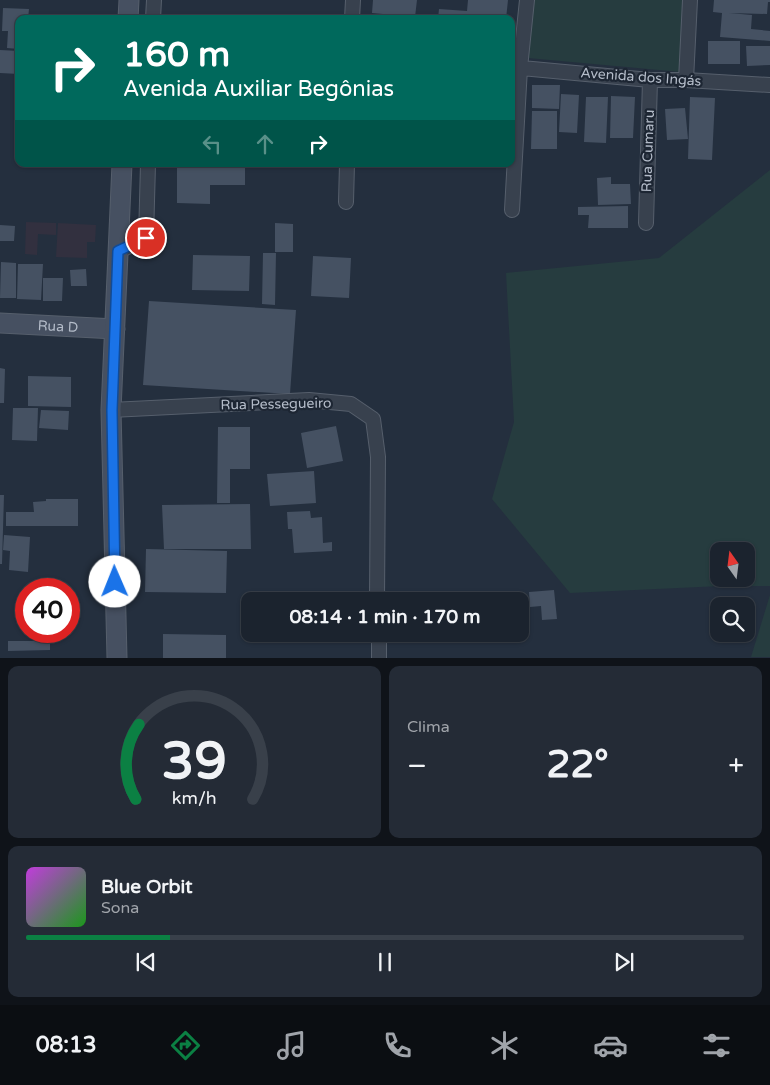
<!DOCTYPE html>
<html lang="pt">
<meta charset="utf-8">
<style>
body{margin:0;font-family:"Varela Round",sans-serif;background:#242b36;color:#f1f3f6;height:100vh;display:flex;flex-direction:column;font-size:19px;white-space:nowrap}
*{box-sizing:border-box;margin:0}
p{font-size:16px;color:#a0a4aa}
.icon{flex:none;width:28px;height:28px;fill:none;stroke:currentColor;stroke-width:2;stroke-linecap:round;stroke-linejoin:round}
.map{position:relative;height:658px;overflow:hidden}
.drawer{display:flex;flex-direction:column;gap:8px;padding:8px;background:#0f1319;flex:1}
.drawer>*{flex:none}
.guide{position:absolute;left:15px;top:15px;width:500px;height:152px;border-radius:10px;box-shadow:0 1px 4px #0004,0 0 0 1px #39404a;background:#00695c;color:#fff;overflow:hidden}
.needle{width:32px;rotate:346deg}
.controls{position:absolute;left:710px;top:542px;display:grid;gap:10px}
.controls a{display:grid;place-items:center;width:45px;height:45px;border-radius:10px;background:#1b232e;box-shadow:0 1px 4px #0004,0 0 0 1px #39404a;font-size:25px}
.speed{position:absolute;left:15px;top:578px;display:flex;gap:10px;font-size:25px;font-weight:700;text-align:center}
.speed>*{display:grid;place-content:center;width:65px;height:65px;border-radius:50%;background:#1b232e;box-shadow:0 1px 4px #0004,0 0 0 1px #39404a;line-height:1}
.speed .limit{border:8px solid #d22;background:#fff;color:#111}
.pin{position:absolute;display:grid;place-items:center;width:42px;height:42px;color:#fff;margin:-21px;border:2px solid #fff;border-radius:50%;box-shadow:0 1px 5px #0007}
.me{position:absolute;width:55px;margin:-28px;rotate:359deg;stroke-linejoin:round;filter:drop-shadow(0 0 4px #0008)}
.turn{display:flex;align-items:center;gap:18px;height:105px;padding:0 25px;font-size:22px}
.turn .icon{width:65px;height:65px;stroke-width:2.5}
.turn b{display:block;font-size:35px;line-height:42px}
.lanes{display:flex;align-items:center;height:48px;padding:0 25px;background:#0003;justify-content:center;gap:25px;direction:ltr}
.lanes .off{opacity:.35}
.big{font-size:38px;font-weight:800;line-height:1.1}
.drawer .tile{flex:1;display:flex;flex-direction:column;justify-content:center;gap:8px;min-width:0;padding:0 18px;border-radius:10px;background:#242b36}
.drawer .dial{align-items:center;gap:0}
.dial svg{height:130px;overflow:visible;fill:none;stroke:#39404a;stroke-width:7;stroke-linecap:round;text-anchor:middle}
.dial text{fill:#f1f3f6;stroke:none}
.song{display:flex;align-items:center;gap:15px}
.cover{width:60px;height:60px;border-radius:8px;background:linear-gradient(135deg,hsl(290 70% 55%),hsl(120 70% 35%))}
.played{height:5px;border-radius:2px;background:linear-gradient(90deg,#0b8043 20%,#39404a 20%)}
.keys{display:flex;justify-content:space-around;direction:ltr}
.heat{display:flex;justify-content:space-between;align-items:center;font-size:28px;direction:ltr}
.drawer .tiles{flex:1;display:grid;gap:8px;grid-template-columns:1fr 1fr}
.tile:last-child{grid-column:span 2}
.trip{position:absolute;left:241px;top:592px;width:288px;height:50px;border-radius:10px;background:#1b232e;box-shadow:0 1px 4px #0004,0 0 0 1px #39404a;font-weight:800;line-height:50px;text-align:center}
.tab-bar{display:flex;height:80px;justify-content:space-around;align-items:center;background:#0b0e12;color:#a0a4aa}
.tab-bar .icon{width:35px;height:35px}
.tab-bar .selected{color:#0b8043}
.tab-bar b{font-size:22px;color:#f1f3f6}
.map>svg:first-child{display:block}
.medical{fill:#32303f}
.green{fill:#263c3f;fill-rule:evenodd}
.building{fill:#455162}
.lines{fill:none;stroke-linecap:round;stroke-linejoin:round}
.lane-casing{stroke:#565f6c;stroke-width:9}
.street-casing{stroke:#565f6c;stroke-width:16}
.secondary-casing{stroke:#565f6c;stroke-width:21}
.lane{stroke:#38414e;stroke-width:7}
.street{stroke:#38414e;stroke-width:14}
.secondary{stroke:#465061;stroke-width:19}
.route-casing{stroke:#114b97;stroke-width:12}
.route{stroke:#1a73e8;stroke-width:9}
.labels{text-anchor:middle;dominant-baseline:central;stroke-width:4.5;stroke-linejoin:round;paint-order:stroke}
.street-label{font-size:14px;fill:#b4bcc9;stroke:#1d2633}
</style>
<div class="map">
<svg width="770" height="658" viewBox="0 0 770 658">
<rect width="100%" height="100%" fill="#242f3e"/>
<path class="medical" d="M26,222l30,1v12l-18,-1 -1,21 -12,-1z
M58,223l38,2 -1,17h-8v16l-31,-1z"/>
<path class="green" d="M533,0h150l-2,72 -153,-14z
M770,170v416h-49l-151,7 -78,-94 22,-77 -8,-149 153,-15zM746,551v28h-27v-28z
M770,595v62h-19z"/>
<path class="building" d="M373,0h44l-2,17 -43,-4z
M468,0h40l-2,19h-68l1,-10 28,2z
M714,0h56v2h-2l-1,12 -38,-1 23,2 -1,14 19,2v10l-50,-4 2,-24 -9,-1z
M3,8l26,1 -1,10h-9v30l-12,-1 1,-17h-6z
M708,41h32v23h-32z
M746,46h24v19l-23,1z
M0,50l19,1v23l-19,-1z
M532,85h28l-1,24 -27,-1z
M561,94l18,1 -2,38 -18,-1z
M611,96l24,1 -2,41h-23z
M586,97h22l-2,46 -22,-1z
M690,97l25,1 -3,62 -24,-1z
M685,108l3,31 -21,1 -2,-31z
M532,111h25v38h-26z
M177,164h68v21h-35v19l-33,-1z
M611,177v7h19l1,20 -33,1 -1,-27z
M628,206v22h-40l1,-13h-11v-8z
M275,223l18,1v28h-18z
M0,225l15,1 -1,15h-14z
M263,253h13l-1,52 -13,-1z
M193,255l57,1 -1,35 -57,-1z
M313,256l38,2 -2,40 -38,-2z
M1,262l15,1v35h-16z
M18,264h25l-2,36 -24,-1z
M86,269l1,17h-16l-1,-16z
M43,278h20l-1,23h-19z
M149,301l147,9 -6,84 -147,-9z
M0,368l5,1 -1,34h-4z
M28,376l43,1v30l-43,-1z
M13,408h25l-1,33 -25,-1z
M41,410l28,1 -1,19 -29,-2z
M336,426l7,35 -36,7 -6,-35z
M218,427h32v42h-20v34h-13z
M314,471l2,32 -46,3 -3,-32z
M0,495h4l-2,69h-2z
M46,499h32v27h-72v-14h28l-1,-10 13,-1z
M250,504l1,45h-87l-2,-44z
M310,511l1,7 11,-1 1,26 9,-1v9l-38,2 -2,-24h-4l-1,-17z
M4,535l26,2 -2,35 -19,-2 1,-19 -7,-1z
M146,549l81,2 -1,42 -81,-1z
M554,590l3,29 -15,1 -1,-14 -11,1 -1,-15z
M163,634l63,1v23h-63z
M8,641h42v9l-42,1z"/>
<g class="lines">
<defs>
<path id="lane" d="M257,599l120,-3"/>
<path id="street" d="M153,19l1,-19
M352,19l1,-19
M511,67l139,13h36l84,5
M686,80l4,-80
M346,202l1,-38
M512,210l8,-142 7,-68
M646,223l4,-143
M119,251l27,-13 2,-74
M111,410l198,-10 42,4 22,15 5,38 -1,144
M379,658v-24"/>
<g id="secondary">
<path d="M128,19l1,-19"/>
<path id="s1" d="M0,323l115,6"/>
<path d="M117,658l-6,-248 11,-246"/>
</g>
</defs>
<use href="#lane" class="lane-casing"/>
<use href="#street" class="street-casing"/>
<use href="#secondary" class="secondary-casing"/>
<use href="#lane" class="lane"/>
<use href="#street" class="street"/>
<use href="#secondary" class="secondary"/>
</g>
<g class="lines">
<defs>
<path id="route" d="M115,582l-3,-172 6,-159 28,-13"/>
</defs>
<use href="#route" class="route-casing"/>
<use href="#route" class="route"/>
</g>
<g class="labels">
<g class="street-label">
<text transform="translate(641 77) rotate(4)">Avenida dos Ingás</text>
<text transform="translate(648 151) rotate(-88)">Rua Cumaru</text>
<text stroke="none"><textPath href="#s1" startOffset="58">Rua D</textPath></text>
<text transform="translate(276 404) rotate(-1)">Rua Pessegueiro</text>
</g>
</g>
</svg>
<div class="controls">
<a><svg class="needle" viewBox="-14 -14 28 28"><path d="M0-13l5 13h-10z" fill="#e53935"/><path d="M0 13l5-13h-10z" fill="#a0a4aa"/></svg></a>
<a><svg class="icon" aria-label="search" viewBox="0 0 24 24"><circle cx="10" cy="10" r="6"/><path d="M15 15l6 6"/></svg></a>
</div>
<div class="speed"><div class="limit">40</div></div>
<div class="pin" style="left:146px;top:238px;background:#d93025"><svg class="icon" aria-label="arrive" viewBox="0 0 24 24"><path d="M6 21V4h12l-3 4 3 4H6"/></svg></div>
<svg class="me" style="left:115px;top:582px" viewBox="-20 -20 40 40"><circle r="19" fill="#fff"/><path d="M0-13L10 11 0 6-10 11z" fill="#1a73e8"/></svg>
<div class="trip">08:14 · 1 min · 170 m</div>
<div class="guide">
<div class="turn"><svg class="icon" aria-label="right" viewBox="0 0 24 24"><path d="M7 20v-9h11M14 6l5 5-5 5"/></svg><div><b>160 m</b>Avenida Auxiliar Begônias</div></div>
<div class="lanes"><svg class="icon off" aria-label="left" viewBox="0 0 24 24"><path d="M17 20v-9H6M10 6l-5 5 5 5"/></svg><svg class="icon off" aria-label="ahead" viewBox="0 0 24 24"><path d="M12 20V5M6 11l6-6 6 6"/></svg><svg class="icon" aria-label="right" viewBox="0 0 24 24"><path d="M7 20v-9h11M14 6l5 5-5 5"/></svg></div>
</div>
</div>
<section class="drawer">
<div class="tiles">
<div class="tile dial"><svg viewBox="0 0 100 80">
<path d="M14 69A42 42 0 1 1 86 69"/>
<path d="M14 69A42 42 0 0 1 16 23" stroke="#0b8043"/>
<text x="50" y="56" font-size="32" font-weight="700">39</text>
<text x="50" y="72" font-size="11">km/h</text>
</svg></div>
<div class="tile"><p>Clima</p>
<div class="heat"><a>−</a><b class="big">22°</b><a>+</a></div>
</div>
<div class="tile">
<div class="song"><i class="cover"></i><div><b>Blue Orbit</b><p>Sona</p></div></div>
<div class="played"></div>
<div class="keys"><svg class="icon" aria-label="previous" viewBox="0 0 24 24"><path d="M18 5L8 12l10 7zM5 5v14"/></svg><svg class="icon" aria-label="pause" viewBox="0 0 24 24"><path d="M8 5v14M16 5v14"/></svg><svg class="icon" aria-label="next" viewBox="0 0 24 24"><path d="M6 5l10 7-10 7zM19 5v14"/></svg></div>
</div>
</div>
</section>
<nav class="tab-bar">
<b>08:13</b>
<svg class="icon selected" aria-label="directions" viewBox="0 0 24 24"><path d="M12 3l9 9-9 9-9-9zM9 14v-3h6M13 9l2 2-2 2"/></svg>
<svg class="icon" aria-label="music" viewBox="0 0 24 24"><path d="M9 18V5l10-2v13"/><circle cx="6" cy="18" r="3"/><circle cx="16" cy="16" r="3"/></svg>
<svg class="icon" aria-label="phone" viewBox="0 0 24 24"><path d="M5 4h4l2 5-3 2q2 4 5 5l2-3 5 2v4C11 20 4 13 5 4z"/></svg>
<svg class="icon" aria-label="climate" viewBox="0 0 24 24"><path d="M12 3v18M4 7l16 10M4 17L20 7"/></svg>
<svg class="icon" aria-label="car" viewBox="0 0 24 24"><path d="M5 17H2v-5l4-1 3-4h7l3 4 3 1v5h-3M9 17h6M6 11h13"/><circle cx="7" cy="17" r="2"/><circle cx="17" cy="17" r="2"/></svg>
<svg class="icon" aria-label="filters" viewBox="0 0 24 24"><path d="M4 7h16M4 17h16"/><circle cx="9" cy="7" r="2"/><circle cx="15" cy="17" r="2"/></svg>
</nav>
